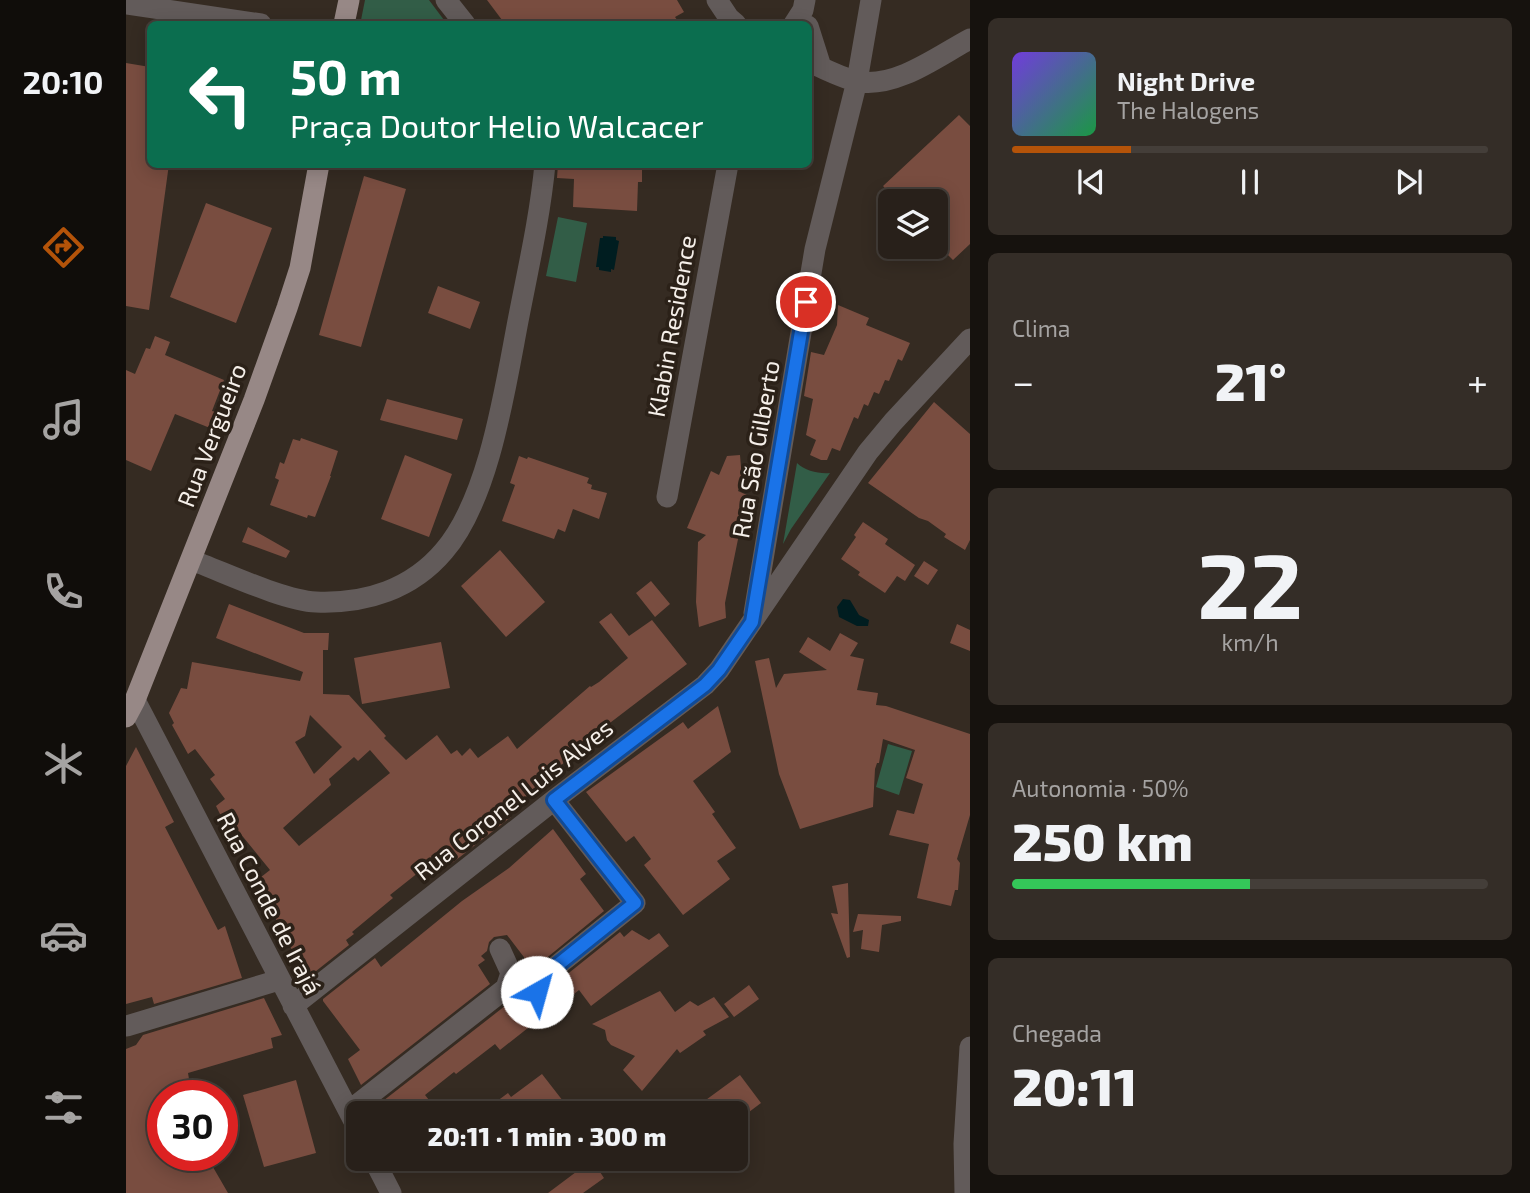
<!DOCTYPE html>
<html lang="pt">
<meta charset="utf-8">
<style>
body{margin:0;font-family:"Exo 2",sans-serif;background:#342d27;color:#f1f3f6;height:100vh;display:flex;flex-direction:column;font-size:26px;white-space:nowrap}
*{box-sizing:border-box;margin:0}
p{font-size:23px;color:#a5a3a2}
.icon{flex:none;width:38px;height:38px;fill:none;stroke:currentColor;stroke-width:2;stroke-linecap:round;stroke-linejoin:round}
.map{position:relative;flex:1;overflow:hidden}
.panel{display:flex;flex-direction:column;gap:18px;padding:18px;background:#16120e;width:560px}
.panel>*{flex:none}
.guide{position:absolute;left:21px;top:21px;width:665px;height:147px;border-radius:10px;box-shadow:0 4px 18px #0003,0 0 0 2px #443e39;background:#0b6e4f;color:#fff;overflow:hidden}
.controls{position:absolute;left:752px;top:189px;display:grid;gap:14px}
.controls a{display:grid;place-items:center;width:70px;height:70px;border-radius:10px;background:#28201a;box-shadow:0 4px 18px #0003,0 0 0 2px #443e39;font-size:35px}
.speed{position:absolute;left:21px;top:1080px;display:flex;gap:14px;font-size:35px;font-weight:700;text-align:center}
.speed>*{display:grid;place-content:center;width:91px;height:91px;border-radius:50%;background:#28201a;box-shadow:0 4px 18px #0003,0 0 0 2px #443e39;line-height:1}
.speed .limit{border:10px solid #d22;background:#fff;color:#111}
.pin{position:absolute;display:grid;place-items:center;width:60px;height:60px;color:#fff;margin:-30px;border:4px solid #fff;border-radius:50%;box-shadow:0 2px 7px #0007}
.me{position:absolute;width:77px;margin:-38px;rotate:38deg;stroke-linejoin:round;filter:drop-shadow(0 0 5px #0008)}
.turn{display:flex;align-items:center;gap:24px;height:147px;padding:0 28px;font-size:32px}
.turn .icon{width:91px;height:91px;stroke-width:2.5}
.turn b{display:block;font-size:49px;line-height:60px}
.big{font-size:52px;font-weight:800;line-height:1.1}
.panel .card{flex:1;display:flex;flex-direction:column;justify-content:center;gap:10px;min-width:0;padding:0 24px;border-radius:10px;background:#342d27}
.panel .dial{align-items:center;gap:0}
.dial b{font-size:91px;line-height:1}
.song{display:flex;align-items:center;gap:21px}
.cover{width:84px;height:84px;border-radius:10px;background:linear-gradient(135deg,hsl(260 70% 55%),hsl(140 70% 35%))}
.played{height:7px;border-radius:4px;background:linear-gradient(90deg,#b45309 25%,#443e39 25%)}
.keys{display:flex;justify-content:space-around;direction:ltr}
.heat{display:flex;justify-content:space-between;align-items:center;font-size:38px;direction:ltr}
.charge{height:10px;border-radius:5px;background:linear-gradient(90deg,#34c759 50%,#443e39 0)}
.trip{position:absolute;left:220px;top:1101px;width:402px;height:70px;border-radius:10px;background:#28201a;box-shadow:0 4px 18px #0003,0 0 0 2px #443e39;font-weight:800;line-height:70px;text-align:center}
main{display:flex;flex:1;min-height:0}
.tab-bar{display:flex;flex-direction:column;width:126px;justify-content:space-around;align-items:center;background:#100d0a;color:#a5a3a2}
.tab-bar .icon{width:49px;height:49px}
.tab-bar .on{color:#b45309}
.tab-bar b{font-size:32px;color:#f1f3f6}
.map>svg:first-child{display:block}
.green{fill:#325d47}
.water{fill:#001d20}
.building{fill:#794d40;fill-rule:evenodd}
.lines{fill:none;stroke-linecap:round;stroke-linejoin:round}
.minor{stroke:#625b5a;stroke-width:21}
.major{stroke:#978886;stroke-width:21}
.route-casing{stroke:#114b97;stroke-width:18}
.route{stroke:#1a73e8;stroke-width:12}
.labels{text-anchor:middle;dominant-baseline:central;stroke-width:7;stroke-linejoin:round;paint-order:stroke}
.street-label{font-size:24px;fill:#f5efe9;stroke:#2b2118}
</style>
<main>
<nav class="tab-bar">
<b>20:10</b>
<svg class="icon on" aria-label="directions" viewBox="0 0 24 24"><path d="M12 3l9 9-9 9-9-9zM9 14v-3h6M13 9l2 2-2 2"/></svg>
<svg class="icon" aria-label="music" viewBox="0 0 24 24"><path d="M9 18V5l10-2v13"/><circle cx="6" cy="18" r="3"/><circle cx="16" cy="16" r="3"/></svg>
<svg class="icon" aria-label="phone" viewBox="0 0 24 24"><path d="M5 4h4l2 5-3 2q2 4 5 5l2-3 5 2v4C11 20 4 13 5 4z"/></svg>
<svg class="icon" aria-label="climate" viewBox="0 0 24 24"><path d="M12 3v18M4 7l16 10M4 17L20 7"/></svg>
<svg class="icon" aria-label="car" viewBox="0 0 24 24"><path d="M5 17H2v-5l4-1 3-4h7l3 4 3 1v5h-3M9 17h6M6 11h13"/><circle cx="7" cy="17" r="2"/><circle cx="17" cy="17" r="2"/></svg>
<svg class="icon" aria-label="filters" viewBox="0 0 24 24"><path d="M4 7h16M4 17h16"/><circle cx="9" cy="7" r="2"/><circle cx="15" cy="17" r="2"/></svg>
</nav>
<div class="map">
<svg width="844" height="1193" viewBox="0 0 844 1193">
<rect width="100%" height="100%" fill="#352b22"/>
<path class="green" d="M239,0h64l18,24h-52l-34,-4z
M432,217l29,6 -11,59 -30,-6z
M671,463c8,8 22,11 33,10l-39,56 -8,15z
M762,744l24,7 -13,44 -23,-8z"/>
<path class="water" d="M477,236l13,1v3l3,1 -5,29 -3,-1v3l-12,-2v-3h-3l4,-29h3z
M717,599l7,1 9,15 10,5 -1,6h-11l-18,-9 -2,-10z"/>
<path class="building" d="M361,0h190l7,12 -9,5 5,7h-175z
M0,63l24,4v97h19l-20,146 -23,-4z
M833,115l11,11v118l-17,16 -17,-17v-42h-39l-14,-15z
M432,164l84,1v17h-4l-1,29 -64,-4 1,-28 -17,-1z
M238,176l42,13 -45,158 -42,-12z
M80,203l66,25 -36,95 -66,-26z
M312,286l42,16 -10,27 -42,-16z
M712,305l31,13 -3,7 44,18 -8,18 -4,-2 -9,22 -4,-1 -6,14 -5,-2 -6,14 -4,-2 -6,15 -4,-2 -14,34 -8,-3 -5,12h-6l-11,-5 6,-15 -10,-5 7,-36 -9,-3 7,-44 13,3 13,-30z
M29,336l15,6 -5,13 59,25 -12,31 4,1 -6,16 -35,-14 -24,57 -25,-11v-90l9,4 11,-26 4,1z
M261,399l76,20 -6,21 -77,-20z
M808,402l36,32v106l-5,10 -21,-13 2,-3 -18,-13 -9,-3 -51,-35z
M175,438l37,13 -8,25h1l-16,41 -7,-2 -1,3 -37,-13 9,-25 -4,-2 5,-16 4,2 9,-25 7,2z
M279,455l47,19 -23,63 -48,-18z
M614,455l2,24 -4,12 9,4 -22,108 1,15 -27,9 -3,-25 2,-60 8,-7 -19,-7 24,-57 8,4 8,-19z
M393,456l8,3 1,-2 61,21 -2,5 5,2 -1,4 16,4 -8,26 -26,-10 -8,23 -7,-3 -4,10 -52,-18 13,-36 -5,-2z
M737,522l25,17 -3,5 30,21 -10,16 -8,-5 -12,17 -27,-18 2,-3 -19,-13 15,-22 -2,-2z
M122,527l42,24 -4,7 -44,-16z
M374,550l45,52 -39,35 -45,-51z
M798,561l14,9 -10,15 -14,-9z
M525,581l19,23 -15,13 -19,-24z
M103,604l75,29h25l-1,17h-5v44l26,1 37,41 -2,2 22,22 31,-25 14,19 6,-4 5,6 8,-8 8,10 30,-22 9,13 73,-63 1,1 8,-5 29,-24 -29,-36 12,-9 18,23 23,-16 35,44 -102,78 3,3 -47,35 2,3 -36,29 4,5 -60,47 -8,-11 -53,42 3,3 -41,34 2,2 -8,6 3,5 -38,30 -7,-2 -48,-92 14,-11 -39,-48 -5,4 -10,-20 9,-7 -15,-20 5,-4 -20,-26 -7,5 -16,-29 2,-2 -5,-10 12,-25 6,1 5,-27 108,19 3,-9 -87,-34zM184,715l32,32 -28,27 -19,-32 10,-6zM244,750l20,23 -91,73 -16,-18 48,-43 -2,-6 25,-22 4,4z
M831,624l13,6v21l-20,-8z
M714,633l18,10 -8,13 14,3 -7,31 21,3 -2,12 10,1 84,28v81l-13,44 3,4 -2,27h-3l-4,16 -34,-8 12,-54 -40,-9 8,-25 17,4 9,-30 -17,-6 9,-28 -32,-11 -4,24h-2l-2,6 -2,38 -73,22 -21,-55 -24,-113 14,-3 7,30 8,-14 43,-4 -28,-18 9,-15 22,14z
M315,642l9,46 -88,16 -8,-46z
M592,706l13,46 -38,29 22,31 -3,2 24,34 -19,13 13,18 -47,36 -39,-50 7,-6 -17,-23 -8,6 -40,-50 97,-70 5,7z
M10,747l38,75 -9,5 53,103 7,-4 17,52 -88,26 -2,-7 -26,7v-238z
M427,829l33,45 -6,5 24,32 -71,58 -26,-34 -13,2 -5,5 -2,9 -6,5 4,4 -7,5 12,19 -129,101 -13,-26 12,-9 -37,-49v-2l52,-41 6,9 81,-66 47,-33z
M722,883l2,74 -3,1 -16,-45 7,1 -6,-28z
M732,914l43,2v5l-19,4 -3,27 -18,-3 2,-19 -10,2z
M506,930l17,10 10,-7 10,13 -78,60 -12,-16 -16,13 -10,-14 2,-5 65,-52 4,5z
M623,985l10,14 -25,18 -10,-13z
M534,991l15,21 15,-11 8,5 16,-9 15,20 -26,14 3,4 -26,18 -3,-4 -35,42 -19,-21 12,-14 -24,-11 -4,-5 -2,-10 -13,-6z
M138,998l18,37 -11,3 2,10 -85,25 1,6 -24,8 5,9h-7v59h43l22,38h-102v-144l10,-4 7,-10z
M388,999l19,25 -33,26 -5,-6 -39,30 -2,-2 -29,23 4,5 -9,7 5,6h-49l-2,-5z
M416,1074l21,27 -16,12h-66l27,-20 3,4z
M614,1075l21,28 -24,18v-8h-49z
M170,1080l20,73 -52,14 -21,-72z
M466,1160l12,18 -21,15h-35z"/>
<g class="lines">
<path class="minor" d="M320,0l19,24
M591,0l12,18 7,6
M0,4l135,20
M668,24l9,-14 2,-10
M682,26l13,41
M682,62c16,6 35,17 52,20 38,5 78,-26 110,-43
M541,497l61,-333
M65,560c33,12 93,41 125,42 50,2 96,-13 128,-51 45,-52 61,-162 74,-230 10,-52 22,-104 27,-157
M628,613l61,-364 42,-168 14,-81
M9,700l224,431
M167,1006l261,-206 151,-115 14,-15 149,-218 25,-30 77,-83
M419,1011l-8,-19 7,-16 91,-73 -81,-103
M1,1026l152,-46
M223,1111l157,-123 5,-15 -11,-24
M247,1158l18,35
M839,1193l-1,-49 6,-97"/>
<path class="major" d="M218,24l5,-24
M0,717l9,-17 119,-300 33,-92 13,-40 19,-104"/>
</g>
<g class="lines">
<defs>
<path id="route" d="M411,992l7,-16 91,-73 -81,-103 151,-115 14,-15 33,-48 54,-320"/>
</defs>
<use href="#route" class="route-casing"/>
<use href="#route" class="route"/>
</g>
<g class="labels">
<g class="street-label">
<text transform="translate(545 326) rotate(-80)">Klabin Residence</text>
<text transform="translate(85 435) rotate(-69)">Rua Vergueiro</text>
<text transform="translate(629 449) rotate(-80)">Rua São Gilberto</text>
<text transform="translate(387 799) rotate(-38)">Rua Coronel Luis Alves</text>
<text transform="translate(144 903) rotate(63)">Rua Conde de Irajá</text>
</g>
</g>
</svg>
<div class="controls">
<a><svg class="icon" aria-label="layers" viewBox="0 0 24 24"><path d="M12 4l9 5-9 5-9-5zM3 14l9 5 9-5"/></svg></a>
</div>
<div class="speed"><div class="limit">30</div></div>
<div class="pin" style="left:680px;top:302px;background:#d93025"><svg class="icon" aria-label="arrive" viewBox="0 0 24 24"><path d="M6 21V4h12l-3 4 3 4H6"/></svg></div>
<svg class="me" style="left:411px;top:992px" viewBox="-20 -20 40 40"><circle r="19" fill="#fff"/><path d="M0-13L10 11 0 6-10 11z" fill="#1a73e8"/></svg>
<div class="trip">20:11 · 1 min · 300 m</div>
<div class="guide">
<div class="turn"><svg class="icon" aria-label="left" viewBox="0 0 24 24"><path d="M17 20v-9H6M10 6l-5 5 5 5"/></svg><div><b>50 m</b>Praça Doutor Helio Walcacer</div></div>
</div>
</div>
<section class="panel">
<div class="card">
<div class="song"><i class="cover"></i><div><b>Night Drive</b><p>The Halogens</p></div></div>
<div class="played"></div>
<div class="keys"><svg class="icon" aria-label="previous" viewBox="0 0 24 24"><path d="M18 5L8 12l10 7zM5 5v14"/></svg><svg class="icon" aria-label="pause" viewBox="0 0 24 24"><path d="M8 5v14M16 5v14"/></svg><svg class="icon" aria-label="next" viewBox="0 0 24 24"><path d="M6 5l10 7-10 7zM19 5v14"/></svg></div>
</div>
<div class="card"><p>Clima</p>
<div class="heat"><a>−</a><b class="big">21°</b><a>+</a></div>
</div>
<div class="card dial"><b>22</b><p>km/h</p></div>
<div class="card"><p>Autonomia · 50%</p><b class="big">250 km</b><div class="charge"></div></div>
<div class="card"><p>Chegada</p><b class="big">20:11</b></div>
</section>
</main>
